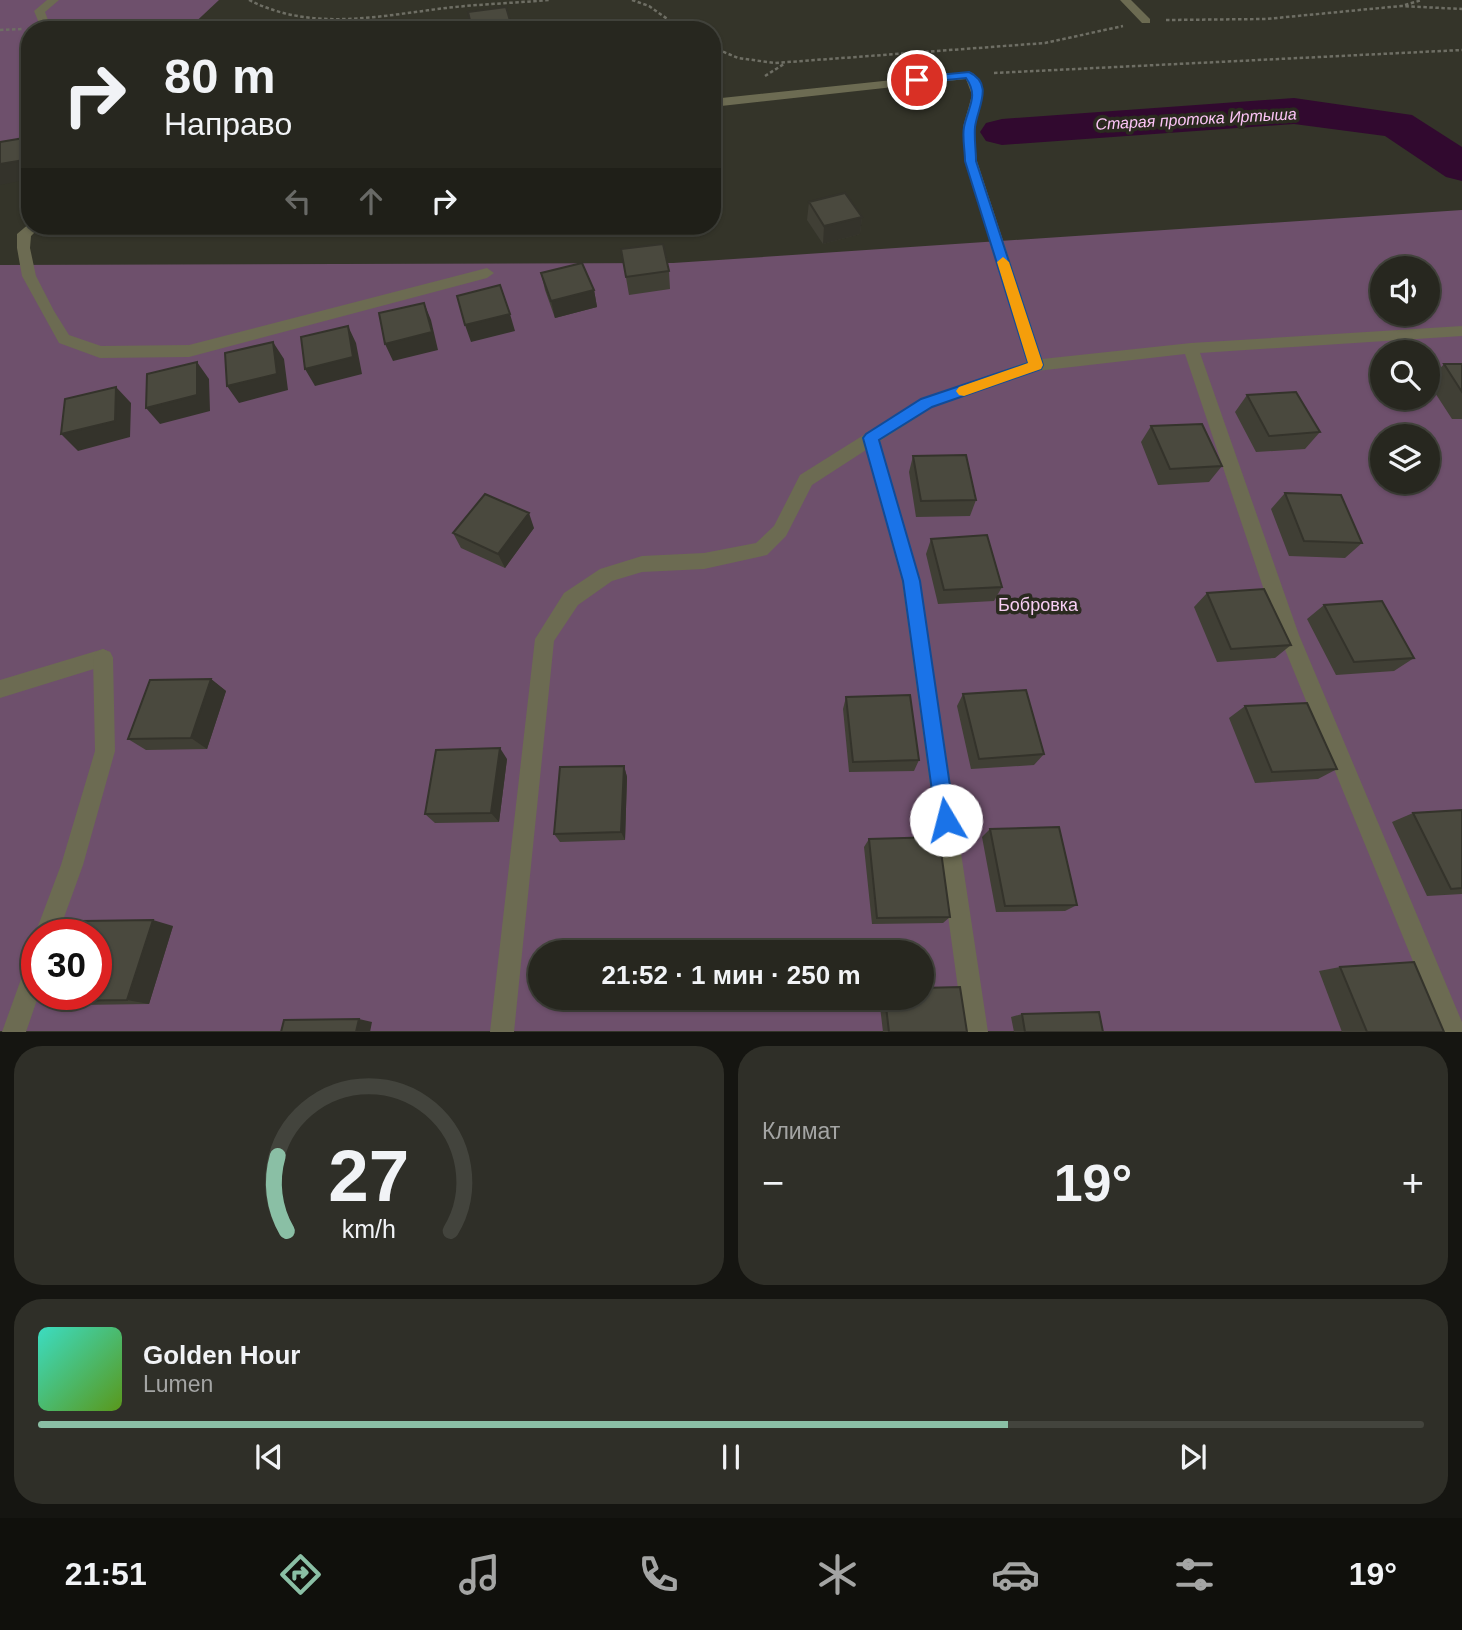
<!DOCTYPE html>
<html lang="ru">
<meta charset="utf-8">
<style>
body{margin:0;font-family:Helvetica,sans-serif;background:#2f2f28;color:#f1f3f6;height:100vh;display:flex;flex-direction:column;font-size:26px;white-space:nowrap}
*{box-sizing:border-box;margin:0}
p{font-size:23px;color:#a4a5a4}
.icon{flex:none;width:38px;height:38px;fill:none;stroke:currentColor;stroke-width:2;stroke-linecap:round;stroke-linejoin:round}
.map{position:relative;height:1032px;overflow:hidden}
.details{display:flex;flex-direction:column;gap:14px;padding:14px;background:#151511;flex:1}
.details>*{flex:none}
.hud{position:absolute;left:21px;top:21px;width:700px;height:214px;border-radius:28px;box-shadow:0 2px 5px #0004,0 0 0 2px #43443d;background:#27271f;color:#f1f3f6;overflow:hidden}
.fabs{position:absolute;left:1370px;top:256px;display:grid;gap:14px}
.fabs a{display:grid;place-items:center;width:70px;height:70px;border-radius:50%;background:#27271f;box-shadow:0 2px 5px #0004,0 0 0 2px #43443d;font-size:35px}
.speed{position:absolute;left:21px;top:919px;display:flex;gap:14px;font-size:35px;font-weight:700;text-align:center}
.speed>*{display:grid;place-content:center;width:91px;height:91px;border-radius:50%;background:#27271f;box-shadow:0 2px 5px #0004,0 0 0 2px #43443d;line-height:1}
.speed .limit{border:10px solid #d22;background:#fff;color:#111}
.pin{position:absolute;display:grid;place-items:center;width:60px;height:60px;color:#fff;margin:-30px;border:4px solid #fff;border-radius:50%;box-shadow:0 2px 7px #0007}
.me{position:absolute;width:77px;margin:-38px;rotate:352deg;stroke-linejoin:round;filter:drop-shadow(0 0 5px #0008)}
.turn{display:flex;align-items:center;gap:24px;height:147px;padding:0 28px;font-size:32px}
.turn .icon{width:91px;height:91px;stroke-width:2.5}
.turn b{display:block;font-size:49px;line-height:60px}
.lanes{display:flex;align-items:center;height:66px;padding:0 28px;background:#0003;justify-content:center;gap:35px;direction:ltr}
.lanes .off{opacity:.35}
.big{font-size:52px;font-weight:600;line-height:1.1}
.details .card{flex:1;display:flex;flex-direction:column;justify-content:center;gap:10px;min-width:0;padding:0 24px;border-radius:28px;background:#2f2f28}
.details .dial{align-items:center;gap:0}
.dial svg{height:182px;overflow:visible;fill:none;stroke:#43443d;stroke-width:7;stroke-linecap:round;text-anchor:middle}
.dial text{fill:#f1f3f6;stroke:none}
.song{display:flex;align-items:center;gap:21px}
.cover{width:84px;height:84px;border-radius:10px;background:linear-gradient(135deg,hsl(170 70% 55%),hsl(90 70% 35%))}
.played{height:7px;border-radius:4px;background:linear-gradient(90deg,#8abfa5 70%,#43443d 70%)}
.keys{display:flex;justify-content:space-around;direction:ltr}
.heat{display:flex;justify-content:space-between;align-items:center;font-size:38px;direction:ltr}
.details .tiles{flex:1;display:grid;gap:14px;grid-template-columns:1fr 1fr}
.card:last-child{grid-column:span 2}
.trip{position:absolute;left:528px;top:940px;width:406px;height:70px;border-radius:35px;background:#27271f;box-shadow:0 2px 5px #0004,0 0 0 2px #43443d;font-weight:600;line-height:70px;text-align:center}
.tab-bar{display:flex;height:112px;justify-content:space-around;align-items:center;background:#10100c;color:#a4a5a4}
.tab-bar .icon{width:49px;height:49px}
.tab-bar .on{color:#8abfa5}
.tab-bar b{font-size:32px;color:#f1f3f6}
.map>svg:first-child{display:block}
.green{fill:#6e506c;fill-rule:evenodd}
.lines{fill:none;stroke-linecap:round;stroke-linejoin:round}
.river{fill:#31092f;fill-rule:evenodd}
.path{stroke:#6e6e64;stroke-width:2.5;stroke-dasharray:3.5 2.5;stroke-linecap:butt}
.lane{fill:#6c6b52;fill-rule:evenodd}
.street{fill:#6c6b52;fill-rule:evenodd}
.wall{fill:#403f35}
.shaded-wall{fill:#34332b}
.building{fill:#4a493e;stroke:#34332b;stroke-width:2}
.route{fill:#1a73e8;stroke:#114b97;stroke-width:2}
.slow{fill:#f59e0b}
.labels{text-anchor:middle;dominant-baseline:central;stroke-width:7;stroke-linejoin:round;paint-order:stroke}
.far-water-label{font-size:16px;font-style:italic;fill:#fcc4f6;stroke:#2a2a1f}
.park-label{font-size:18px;fill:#f7cef3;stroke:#2a2a1f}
</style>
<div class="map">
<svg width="1462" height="1032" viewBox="0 0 1462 1032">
<rect width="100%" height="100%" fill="#343429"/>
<path class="green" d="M0,0h219l-32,30h-157v119l-30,5z
M1462,210v821h-1462v-766l673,-2zM1382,268h46v45h-46zM1382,352h46v45h-46zM1382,436h46v45h-46zM37,934h59v60h-59zM541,952h381v46h-381z"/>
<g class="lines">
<path class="river" d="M1294,98l118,17 50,32v34l-16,-4 -61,-41 -91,-12 -292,21 -16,-4 -6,-9 6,-9 16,-4z"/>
<path class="path" d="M249,0c63,32 130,16 197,8 34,-4 69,-5 103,-8
M632,0l17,6 34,24
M1405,5l17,-5
M1166,20l100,-1 135,-13 61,3
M0,30l23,-1
M712,47l26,11 37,5 270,-20 78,-17
M994,73l468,-23
M765,76l19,-12"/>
<path class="lane" d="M103,649l7,3 3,6 -3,6 -110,34v-18z"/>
<path class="street" d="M47,0h12l-14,12 6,16 -9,2 -8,-19z
M1120,0h11l19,19v4h-8z
M969,72l4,1c17,24 6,28 2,54 -1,11 1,23 2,34l65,198 149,-16 271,-17v10l-262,17 99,282 163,387v10h-20l-163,-397 -94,-281 -148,17 -104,36 -53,34 40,140 68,451h-24l-62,-451 -36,-131 -54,35 -26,51 -19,19 -63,14 -62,3 -30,9 -34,24 -24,36 -40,391h-24l45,-393 29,-46 36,-24 42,-13 62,-3 52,-10 18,-17 26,-51 121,-76 106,-37 -62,-201 -2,-34 9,-32 -6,-16 -254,28v-8z
M30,223v3h11l-10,10 -1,12 6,28 18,35 15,24 32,11 88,-1 298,-77 7,5 -7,5 -298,79 -89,1 -41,-15 -37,-67 -5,-28v-14z
M103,649l7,3 3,6 2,93 -32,114 -25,69h-21v3l-2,-3 26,-69 34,-114 -2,-93 3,-6z
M37,953v41h2l-13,38h-24l27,-75z"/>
</g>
<path class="wall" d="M809,202l53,15 -2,17 -37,10 -16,-24z
M621,249l48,22 1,18 -41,6z
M541,273l53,17 3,17 -42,11 -10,-28z
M1444,364h18v55h-10l-24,-37z
M1247,395l73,37 -15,17 -49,3 -21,-40z
M1151,426l71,40 -13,16 -51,3 -17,-43z
M913,456l63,44 -6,16 -54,1 -7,-45z
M1285,493l77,50 -17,15 -56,-2 -18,-47z
M534,528l-29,40 -44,-20 -8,-15z
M931,539l71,48 -8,14 -56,3 -12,-50z
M1207,593l84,52 -16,13 -58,4 -23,-55z
M1324,605l90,53 -20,13 -58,4 -29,-56z
M211,679l15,12 -19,58 -61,1 -18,-11z
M963,694l81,60 -10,11 -63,4 -14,-63z
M846,697l73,63 -5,11 -65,1 -6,-63z
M1245,706l92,63 -19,10 -63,4 -26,-65z
M507,759l-8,63 -64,1 -10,-9z
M624,766l3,11 -2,63 -65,2 -6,-8z
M1462,810v84l-35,2 -35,-74 21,-9z
M990,829l87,76 -12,6 -69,1 -14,-75z
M869,839l81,78 -7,6 -71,1 -8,-77z
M173,926l-24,78 -72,1 -24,-4z
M1340,967l104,65h-102l-23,-61z
M879,998h43l45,34h-84z
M1022,1014l81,18h-89l-3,-15z"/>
<path class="shaded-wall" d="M511,24l1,6h-40z
M30,159v20l-30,6v-21z
M862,217l-2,17 -37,10 1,-18z
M594,290l3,17 -42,11 -4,-17z
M424,303l7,17 7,30 -45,11 -8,-17z
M510,314l5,17 -44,11 -6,-17z
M348,326l8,17 6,31 -47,12 -10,-17z
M273,342l11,17 4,31 -49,13 -12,-17z
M197,362l12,17 1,32 -50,13 -14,-16z
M116,387l15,16 -1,34 -52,14 -17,-17z
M529,513l5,15 -29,40 -7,-14z
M211,679l15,12 -19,58 -16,-11z
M500,748l7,11 -8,63 -8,-9z
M624,766l3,11 -2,63 -4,-8z
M153,920l20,6 -24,78 -22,-4z
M359,1019l13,3 -2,10h-14z"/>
<path class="building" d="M506,7l5,17 -39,5 -4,-17z
M30,137v22l-30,5v-22z
M845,193l17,24 -38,9 -15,-24z
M663,244l6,27 -43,6 -5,-28z
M582,263l12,27 -43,11 -10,-28z
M500,285l10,29 -45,11 -8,-29z
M424,303l8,29 -47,12 -6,-31z
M348,326l5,31 -48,12 -4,-32z
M273,342l4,32 -50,12 -2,-33z
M197,362v33l-51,13 1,-34z
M1444,364h18v28z
M116,387l-1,34 -54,13 4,-35z
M1296,392l24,40 -51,4 -22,-41z
M1202,424l20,42 -52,3 -19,-43z
M966,455l10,45 -55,1 -8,-45z
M1285,493l56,2 21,48 -58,-2z
M485,494l44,19 -31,41 -45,-21z
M987,535l15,52 -58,3 -13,-51z
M1264,589l27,56 -60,4 -24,-56z
M1382,601l32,57 -60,4 -30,-57z
M211,679l-20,59 -63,1 22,-59z
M1026,690l18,64 -65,5 -16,-65z
M910,695l9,65 -66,2 -7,-65z
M1307,703l30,66 -65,3 -27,-66z
M500,748l-9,65 -66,1 11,-64z
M624,766l-3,66 -67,2 6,-67z
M1462,810v78l-11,1 -38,-76z
M1059,827l18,78 -72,1 -15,-77z
M939,837l11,80 -73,1 -8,-79z
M153,920l-26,80 -74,1 3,-7h40v-60h-18l5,-13z
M1414,962l30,70h-77l-27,-65z
M960,987l7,45h-78l-4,-34h37v-10z
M1099,1012l4,20h-78l-3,-18z
M359,1019l-3,13h-75l3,-12z"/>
<path class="route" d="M969,72c25,12 9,34 6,55 -1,11 1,23 1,34l67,204 -2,4 -109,38 -53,33 41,141 35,239 -3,7 -6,3 -7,-3 -3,-7 -33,-239 -40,-143 3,-4 55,-35 107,-36 -63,-202c0,-11 -3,-24 -1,-34 4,-20 15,-31 2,-49l-49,5 -6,-3 6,-3z"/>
<path class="slow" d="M1003,257l6,5 34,103 -2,4 -77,27 -5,-1 -3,-4 3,-4 69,-24 -31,-101z"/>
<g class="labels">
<g class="far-water-label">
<text transform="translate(1196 119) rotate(-3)">Старая протока Иртыша</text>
</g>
<g class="park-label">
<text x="1038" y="605">Бобровка</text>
</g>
</g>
</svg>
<div class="fabs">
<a><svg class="icon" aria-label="sound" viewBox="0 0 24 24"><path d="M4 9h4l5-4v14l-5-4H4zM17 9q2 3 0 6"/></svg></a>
<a><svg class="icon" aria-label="search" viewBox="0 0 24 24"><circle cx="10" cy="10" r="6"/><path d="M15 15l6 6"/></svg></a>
<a><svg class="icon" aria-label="layers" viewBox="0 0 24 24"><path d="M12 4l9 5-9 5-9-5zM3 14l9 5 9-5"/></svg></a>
</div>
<div class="speed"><div class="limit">30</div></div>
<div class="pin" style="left:917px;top:80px;background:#d93025"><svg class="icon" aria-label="arrive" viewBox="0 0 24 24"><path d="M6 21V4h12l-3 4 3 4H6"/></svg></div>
<svg class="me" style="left:946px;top:820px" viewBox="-20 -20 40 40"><circle r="19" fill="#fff"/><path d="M0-13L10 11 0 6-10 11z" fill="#1a73e8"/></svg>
<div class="trip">21:52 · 1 мин · 250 m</div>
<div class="hud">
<div class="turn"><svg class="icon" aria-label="right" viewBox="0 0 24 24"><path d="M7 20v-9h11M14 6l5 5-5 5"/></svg><div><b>80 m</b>Направо</div></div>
<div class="lanes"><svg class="icon off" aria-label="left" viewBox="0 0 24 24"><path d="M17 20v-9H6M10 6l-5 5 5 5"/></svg><svg class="icon off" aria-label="ahead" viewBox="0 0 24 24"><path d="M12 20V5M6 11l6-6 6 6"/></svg><svg class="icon" aria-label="right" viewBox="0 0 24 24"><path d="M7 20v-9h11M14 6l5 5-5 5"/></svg></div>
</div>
</div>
<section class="details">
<div class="tiles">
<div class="card dial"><svg viewBox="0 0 100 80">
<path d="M14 69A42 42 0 1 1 86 69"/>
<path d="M14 69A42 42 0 0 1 10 36" stroke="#8abfa5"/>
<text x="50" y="56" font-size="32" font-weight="700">27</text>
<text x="50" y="72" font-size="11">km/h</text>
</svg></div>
<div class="card"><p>Климат</p>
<div class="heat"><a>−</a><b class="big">19°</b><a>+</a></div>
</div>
<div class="card">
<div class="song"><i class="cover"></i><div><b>Golden Hour</b><p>Lumen</p></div></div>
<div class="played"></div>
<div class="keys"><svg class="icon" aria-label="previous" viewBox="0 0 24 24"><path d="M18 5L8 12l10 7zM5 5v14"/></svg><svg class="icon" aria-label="pause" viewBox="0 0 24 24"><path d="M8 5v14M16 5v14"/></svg><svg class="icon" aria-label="next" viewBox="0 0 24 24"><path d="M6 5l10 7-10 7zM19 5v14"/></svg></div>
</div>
</div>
</section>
<nav class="tab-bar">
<b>21:51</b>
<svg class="icon on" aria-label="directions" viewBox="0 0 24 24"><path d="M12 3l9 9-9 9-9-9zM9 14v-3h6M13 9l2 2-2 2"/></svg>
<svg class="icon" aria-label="music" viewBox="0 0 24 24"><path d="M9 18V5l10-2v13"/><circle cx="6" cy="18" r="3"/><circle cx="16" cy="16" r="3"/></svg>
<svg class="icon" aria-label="phone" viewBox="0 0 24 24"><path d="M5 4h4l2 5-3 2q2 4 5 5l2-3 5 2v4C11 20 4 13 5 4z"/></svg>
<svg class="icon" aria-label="climate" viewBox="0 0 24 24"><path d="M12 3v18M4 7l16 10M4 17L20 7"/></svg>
<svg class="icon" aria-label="car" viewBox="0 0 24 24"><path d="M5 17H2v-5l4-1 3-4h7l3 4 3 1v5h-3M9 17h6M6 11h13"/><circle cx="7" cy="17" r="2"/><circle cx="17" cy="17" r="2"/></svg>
<svg class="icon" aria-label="filters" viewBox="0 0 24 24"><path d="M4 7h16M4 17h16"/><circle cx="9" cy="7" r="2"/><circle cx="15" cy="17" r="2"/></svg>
<b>19°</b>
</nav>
